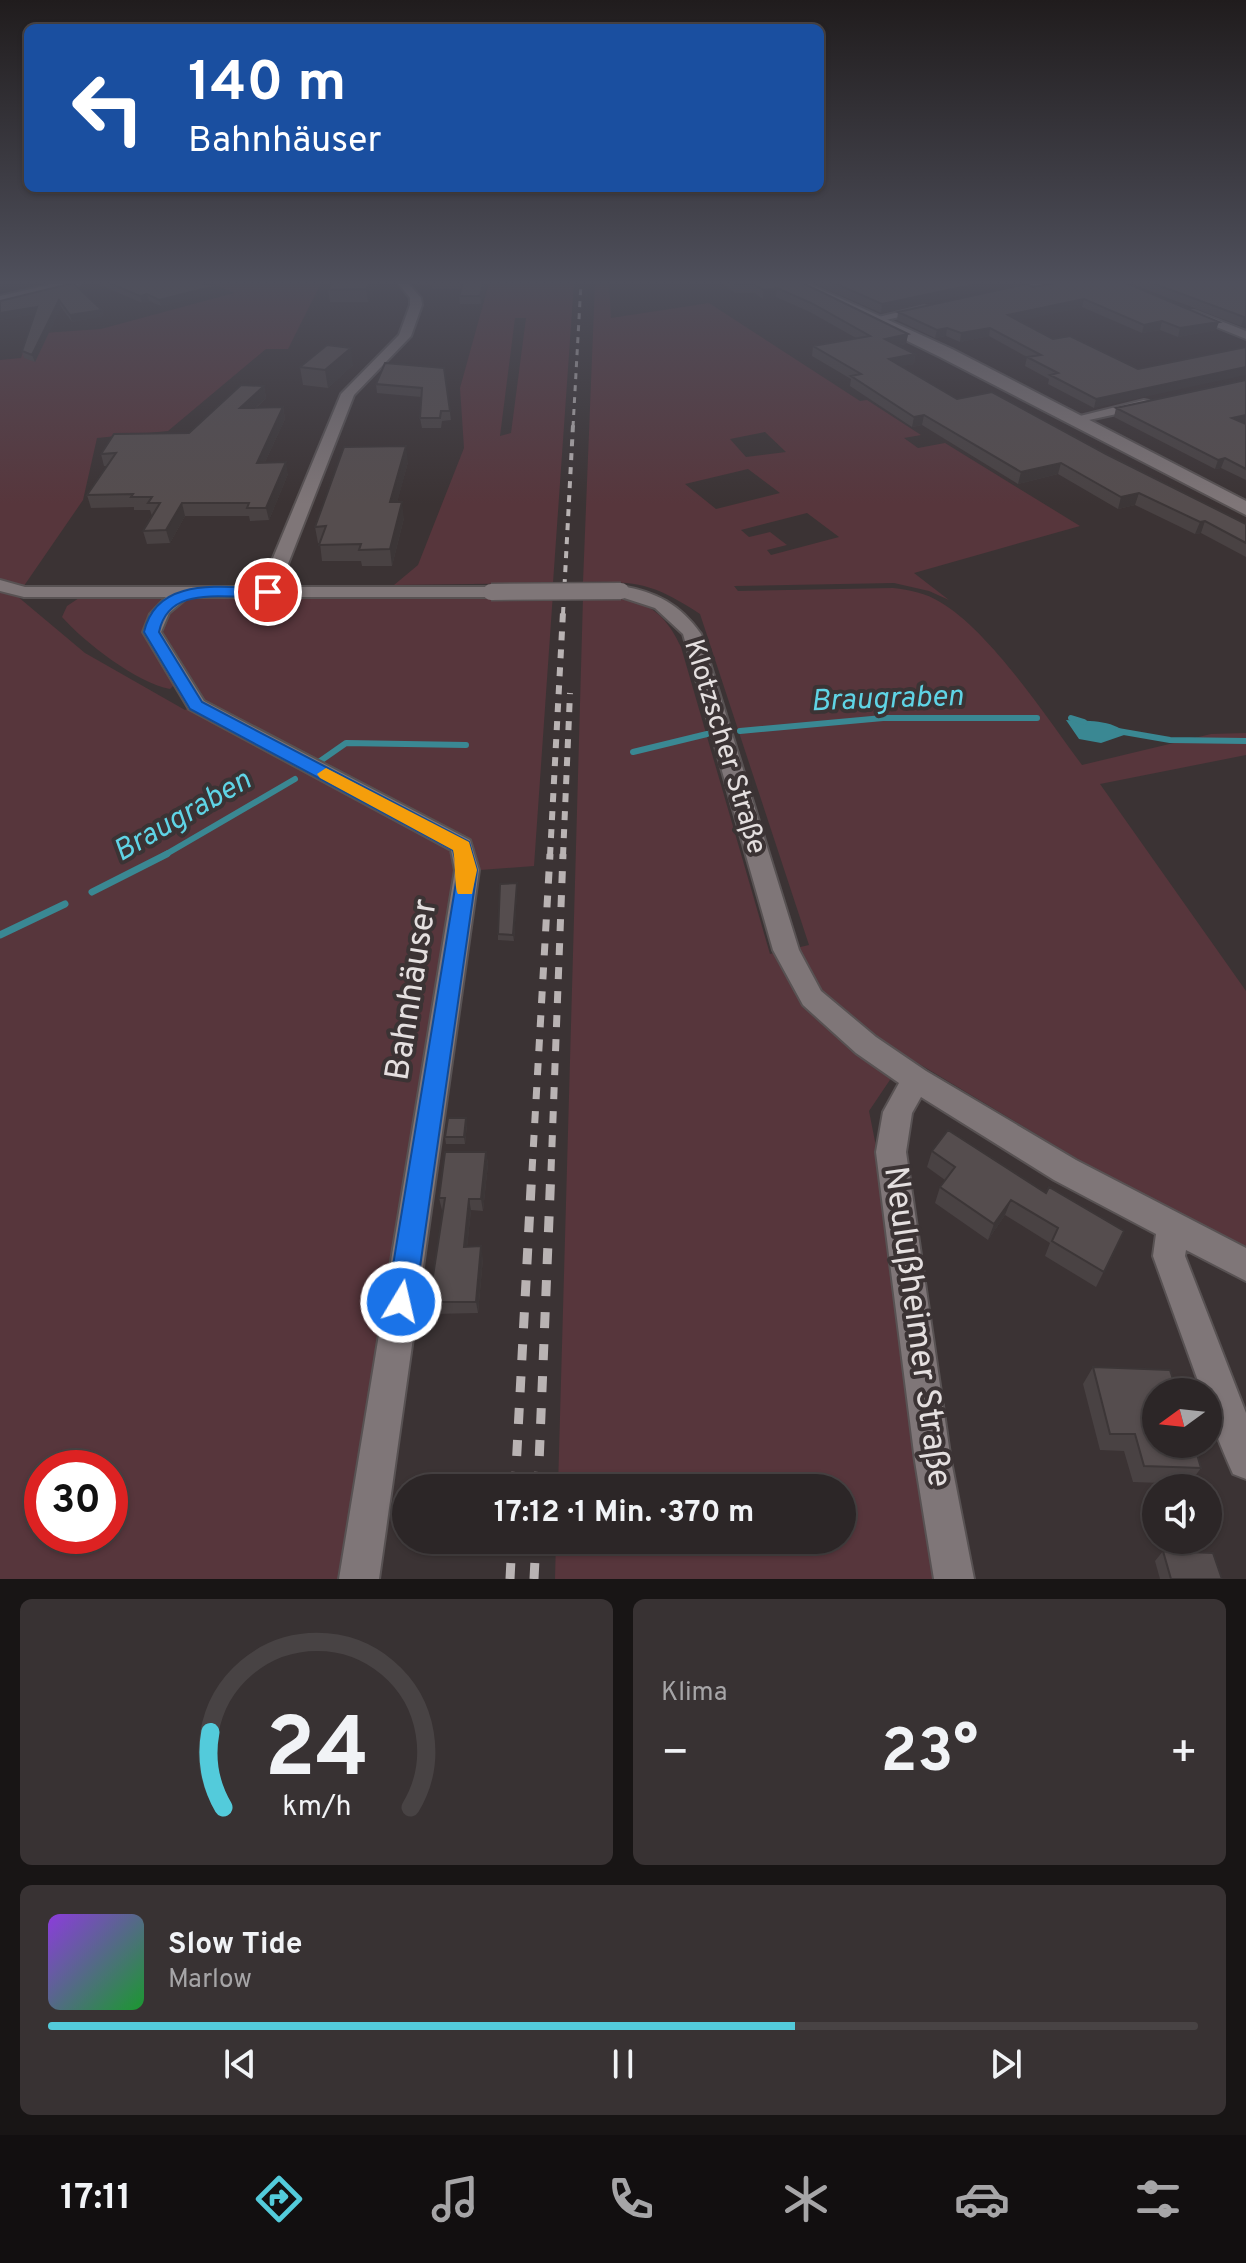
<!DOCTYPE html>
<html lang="de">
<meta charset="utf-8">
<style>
body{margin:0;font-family:Overpass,sans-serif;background:#383233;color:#f1f3f6;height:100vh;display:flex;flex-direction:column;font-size:30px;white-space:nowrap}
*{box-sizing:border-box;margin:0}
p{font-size:26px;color:#a6a5a7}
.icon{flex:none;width:44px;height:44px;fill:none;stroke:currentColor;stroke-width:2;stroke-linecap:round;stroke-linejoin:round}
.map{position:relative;height:1579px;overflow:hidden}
.details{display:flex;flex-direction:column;gap:20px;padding:20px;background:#181515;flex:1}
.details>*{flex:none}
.guide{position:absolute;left:24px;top:24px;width:800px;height:168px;border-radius:12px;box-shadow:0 2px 6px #0004,0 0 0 2px #484344;background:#1a4fa0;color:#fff;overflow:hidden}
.needle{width:52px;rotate:255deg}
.fabs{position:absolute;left:1142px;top:1378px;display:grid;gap:16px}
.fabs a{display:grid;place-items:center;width:80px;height:80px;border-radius:50%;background:#2c2627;box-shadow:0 2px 6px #0004,0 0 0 2px #484344;font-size:40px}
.speed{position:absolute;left:24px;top:1450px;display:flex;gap:16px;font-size:40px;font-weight:700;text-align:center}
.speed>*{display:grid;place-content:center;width:104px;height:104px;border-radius:50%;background:#2c2627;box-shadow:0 2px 6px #0004,0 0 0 2px #484344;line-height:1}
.speed .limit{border:12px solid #d22;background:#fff;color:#111}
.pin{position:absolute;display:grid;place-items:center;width:68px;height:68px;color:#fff;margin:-34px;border:4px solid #fff;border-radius:50%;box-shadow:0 2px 8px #0007}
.me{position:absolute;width:88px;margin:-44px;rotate:9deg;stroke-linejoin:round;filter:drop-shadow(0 0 6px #0008)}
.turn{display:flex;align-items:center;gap:28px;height:168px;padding:0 32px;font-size:36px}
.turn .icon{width:104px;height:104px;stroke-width:2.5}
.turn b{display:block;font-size:56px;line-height:68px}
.big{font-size:60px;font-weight:700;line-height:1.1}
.details .card{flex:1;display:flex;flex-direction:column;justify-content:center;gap:12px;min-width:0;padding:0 28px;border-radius:12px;background:#383233}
.details .dial{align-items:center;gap:0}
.dial svg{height:208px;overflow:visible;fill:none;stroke:#484344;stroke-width:7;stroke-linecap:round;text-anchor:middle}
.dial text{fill:#f1f3f6;stroke:none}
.song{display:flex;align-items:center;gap:24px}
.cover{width:96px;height:96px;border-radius:12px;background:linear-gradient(135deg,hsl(270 70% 55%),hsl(130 70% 35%))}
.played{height:8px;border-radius:4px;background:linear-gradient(90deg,#53cbdb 65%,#484344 65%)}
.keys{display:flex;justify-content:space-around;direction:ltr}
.heat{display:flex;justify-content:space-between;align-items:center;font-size:44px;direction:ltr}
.details .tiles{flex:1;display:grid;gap:20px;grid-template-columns:1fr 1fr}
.card:last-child{grid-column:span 2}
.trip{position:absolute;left:392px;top:1474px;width:464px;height:80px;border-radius:40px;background:#2c2627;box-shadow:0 2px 6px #0004,0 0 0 2px #484344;font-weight:700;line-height:80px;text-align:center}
.tab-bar{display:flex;height:128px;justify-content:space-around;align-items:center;background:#120f10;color:#a6a5a7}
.tab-bar .icon{width:56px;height:56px}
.tab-bar .on{color:#53cbdb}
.tab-bar b{font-size:36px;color:#f1f3f6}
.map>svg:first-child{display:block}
.green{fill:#57363c;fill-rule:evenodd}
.water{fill:#3a8893}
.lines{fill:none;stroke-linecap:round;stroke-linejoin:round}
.stream-far1{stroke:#3a8893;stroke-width:6}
.stream{stroke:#3a8893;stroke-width:7}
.street-casing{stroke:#585253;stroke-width:4}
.secondary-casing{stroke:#585253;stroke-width:4}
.street{fill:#7f7678;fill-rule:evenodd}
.secondary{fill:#7f7678;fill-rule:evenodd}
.rail-far4{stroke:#b9b3b3;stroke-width:3;stroke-dasharray:6 6;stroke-linecap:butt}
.rail-far3{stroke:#b9b3b3;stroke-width:4;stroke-dasharray:7 7;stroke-linecap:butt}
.rail-far2{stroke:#b9b3b3;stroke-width:6;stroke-dasharray:9 9;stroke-linecap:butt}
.rail-far1{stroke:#b9b3b3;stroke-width:7;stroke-dasharray:12 12;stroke-linecap:butt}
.rail{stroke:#b9b3b3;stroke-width:9;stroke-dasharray:16 16;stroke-linecap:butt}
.street-bridge-casing{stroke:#585253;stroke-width:19;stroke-linecap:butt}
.street-bridge{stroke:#7f7678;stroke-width:16}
.wall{fill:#494243}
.shaded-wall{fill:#3c3637}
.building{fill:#554d4e;stroke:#3c3637;stroke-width:2}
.route{fill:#1a73e8;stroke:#114b97;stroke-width:2}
.slow{fill:#f59e0b}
.labels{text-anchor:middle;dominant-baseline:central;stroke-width:8;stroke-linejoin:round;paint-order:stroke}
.street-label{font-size:28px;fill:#e4dfdf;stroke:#3b3334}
.water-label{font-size:30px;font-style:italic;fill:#5fd4e5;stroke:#3b3334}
.near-street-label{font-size:34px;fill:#e4dfdf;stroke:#3b3334}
</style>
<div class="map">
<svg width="1246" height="1579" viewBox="0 0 1246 1579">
<rect width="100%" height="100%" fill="#3b3334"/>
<path class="green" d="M212,283h109l-33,66h-22l-98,82 -71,7 -14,62 -66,96 68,57 100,57 10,-5 -42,-73 30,-38 370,-1 -19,273 -67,5 -117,708h-350v-1219l21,-2 8,-24 72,-5 133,-36zM42,1468h68v68h-68z
M489,283h85l-21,300 -159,2 24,-20 46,-117 -4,-60zM515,318h11l-15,115 -11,3z
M595,283h14l2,35 98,-15 151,98 7,-1 54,35 -17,3 14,10 27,-5 135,83 -166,47 35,27 -20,-9 -35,-8 -160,3 4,5 155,-3c17,2 33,5 47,14 50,29 107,116 142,163l129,-31 35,-1v22l-146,29 146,207v261l-70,-34 -270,-162 -37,55 18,91 50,377h-382l1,-39h286v-52h-284l25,-891c49,1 76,2 98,50l89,307 39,-9 -109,-331c-46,-30 -62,-33 -117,-32zM765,432l21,20 -40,5 -16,-18zM748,469l32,24 -64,16 -31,-25zM807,513l32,24 -68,18 -4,-5 20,-5 -17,-13 -21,5 -8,-7z
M79,598h83l-13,17 -3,15 29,54 -5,5c-33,-6 -86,-47 -108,-72l5,-11z"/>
<path class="water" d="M1066,720c19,1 47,-1 61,14l-26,9 -22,-4z"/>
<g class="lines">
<path class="stream-far1" d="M1071,718l13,4
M740,731l143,-13h154
M1118,731l52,9 76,1
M633,752l74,-18
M316,764l30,-21 120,2
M163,856l132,-77"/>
<path class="stream" d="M92,892l75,-38
M0,935l65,-31"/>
<defs>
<path id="street" d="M398,283h10l13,15 1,7 -11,31 -57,59 -75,192h212l9,5 -9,5h-303l-19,16 -8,19 43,69 266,139 9,30 -100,709h-40l116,-709 -4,-20 -262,-141 -46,-77 7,-18 16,-17h-142l-24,-6v-11l25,7h236l80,-193 58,-59 11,-30v-7z
M1032,283h19l-50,12 -5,-3z
M924,306l4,1v4l-52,11 -6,-3z
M1187,311h8l51,20v8l-59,-24z
M1144,400l5,1v6l-74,16 -7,-4z
M621,586c35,6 59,18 80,48l98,316 22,41 55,46 50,34 150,89 170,88v33l-60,-31 -1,6 61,157v66l-13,-5c-11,-26 -25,-54 -25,-82h-6l-49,-136 3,-22 -102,-54 -133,-83 -9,16 -6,39 45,309 23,118h-40l-19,-118 -39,-309 7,-40 16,-29 -43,-30 -53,-48 -30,-55 -90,-316 -28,-26 -40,-13 -3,-4z"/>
<path id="secondary" d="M57,283h23l-2,3 -78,20v-10z
M789,283h18l145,66 294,152v14l-306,-158z"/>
</defs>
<use href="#street" class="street-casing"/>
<use href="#secondary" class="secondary-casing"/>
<use href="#street" class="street"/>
<use href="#secondary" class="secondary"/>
<path class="rail-far4" d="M573,427l8,-144"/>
<path class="rail-far3" d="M563,614l10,-189"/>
<path class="rail-far2" d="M550,856l13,-244
M563,856l7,-163"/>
<path class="rail-far1" d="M532,1171l18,-317
M551,1171l12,-317"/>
<path class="rail" d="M515,1488l17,-319
M538,1488l13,-319
M510,1579l2,-39
M534,1579l2,-39"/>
<defs>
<path id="street-bridge" d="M491,592l130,-1"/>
</defs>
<use href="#street-bridge" class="street-bridge-casing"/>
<use href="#street-bridge" class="street-bridge"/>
</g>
<path class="wall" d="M73,283l29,27 1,6 -31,6 -11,-15 -26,55 -11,-4 -2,-7 12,-37 -34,6v-19z
M96,283h104l17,9 -56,14 -12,-5 -7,2z
M377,283l-9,19h-38l-2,-12z
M417,283h69l-5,21h-21l-1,-8 2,-7h-29v-4h-15z
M722,283h81l105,51 -2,10 -7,1 16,9 -1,10 -12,2 55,33 149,55 140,70v33l-45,-24 -6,1 -60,-29 -17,4 -60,-35 -40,10 -96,-59 -10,2 -62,-41 1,-7 -39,-23 1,-10 43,-8 -46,-26 -34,-15 -13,2 -9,-6h-19z
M813,283h177l-1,6 -108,24z
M1129,283h117v42l-5,1z
M1033,287l183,43 -38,7 -18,-7 -18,3 -60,-26 -64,14 35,18 85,30 -44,39 -46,-24 1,-5 -24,-13 2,-9 -38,-21 -29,6 -14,-6 -11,2 -38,-18 1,-8z
M353,365l-25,23 -25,-3 -3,-18z
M444,368l7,52 -9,1 -1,7h-19l-2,-10 1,-21 -44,-4 -1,-9z
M264,386l2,12 -10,10 27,-1 2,12 -20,43 23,12 -19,46 -19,1 -1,-5h-64l-15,27 -23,1 -4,-13 9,-15 -2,-6h-16v-3l-43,1 -4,-13 20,-29h-3l-3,-12 88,-21z
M1116,408l130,16v56l-25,-12 -6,1 -101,-52z
M408,462l-11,40 7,16 -12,48h-30l-1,-5h-39l-2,-18h-2l-3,-16z
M517,890l-3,51 -16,-1v-6z
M466,1118l1,6 -2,20h-19l-1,-7z
M932,1151l114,42 78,38 -28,56 -51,-31 5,-13 -45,-28 -17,25 -53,-37 5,-16 5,-7 -18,-13z
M486,1152l2,12 -5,47 -12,-1 -4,37 16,11 -5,55 -46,1 -3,-12 14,-92h-1l-3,-12z
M1093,1367l108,101 -12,16 -56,-2 -9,-31 -24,-1 -17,-66z
M1163,1551l59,28h-62l-5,-18z"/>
<path class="shaded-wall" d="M16,283h34l-50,10v-7z
M370,283h7l-9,19 -2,-13z
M483,283h3l-5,21 -1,-8z
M981,283h9l-1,6 -108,24 1,-9z
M215,286l2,6 -56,14 -2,-6z
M777,288l-1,9 -13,2v-9z
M147,294l2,7 -7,2 -2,-7z
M1084,299l-2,8 -76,17 2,-9z
M59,300l2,7 -26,55 -3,-7z
M37,307l2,6 -39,7v-7z
M102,310l1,6 -31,6 -2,-7z
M1244,317h2v8l-5,1z
M1162,321l-2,9 -18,3 2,-8z
M1219,322l-3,8 -38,7 2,-9z
M947,328l-1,8 -11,2 2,-8z
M990,328l-1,8 -29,6 1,-9z
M908,334l-2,10 -22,4 1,-9z
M351,348l2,17 -25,23 -3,-18z
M915,354l-1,10 -26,5 1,-10z
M1246,367v8l-152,33 2,-9z
M264,386l2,12 -23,21 -3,-11z
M283,407l2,12 -26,56 -2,-12z
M924,415l-2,10 -10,2 2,-10z
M1246,415v8l-17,4 3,-9z
M406,446l2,16 -15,56 -3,-16z
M1225,458l-4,10 -6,1 3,-9z
M286,462l2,12 -19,46 -3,-12z
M1061,463l-3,11 -40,10 3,-12z
M1139,493l-4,12 -17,4 3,-12z
M402,502l2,16 -12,48 -2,-17z
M182,503l3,13 -15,27 -4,-13z
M1205,521l-4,12 -6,1 5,-12z
M517,883v7l-3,51 -1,-6z
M466,1118l1,6 -2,20 -1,-7z
M486,1152l2,12 -5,47 -2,-12z
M469,1199l2,11 -5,48 -2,-11z
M1011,1200l-6,15 -17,25 6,-16z
M481,1246l2,12 -5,55 -2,-11z"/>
<path class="building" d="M0,283h16l-16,3z
M73,283l29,27 -32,5 -11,-15 -27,55 -10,-4 15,-44 -37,6v-12z
M109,283h91l15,3 -56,14 -12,-6 -7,2z
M332,283h38l-4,6 -38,1z
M463,283h20l-3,13h-21z
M734,283h69l105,51 -23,5 30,15 -26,5 68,40 35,-7 114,62 140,70v19l-41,-22 -5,1 -61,-29 -18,4 -60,-34 -40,9 -97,-57 -10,2 -63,-41 10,-2 -48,-28 57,-10 -59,-33 -34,-15 -14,2 -9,-6h-18z
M834,283h147l-99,21z
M1055,283h71l93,39 -39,6 -18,-7 -18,4 -60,-26 -76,16 45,24 17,-3 68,33 108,-22v20l-150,32 -46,-24 8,-2 -31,-16 14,-2 -51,-27 -29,5 -14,-5 -10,2 -39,-18 128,-28 7,3z
M1152,283h94v34h-2z
M327,345l24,3 -26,22 -25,-3z
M385,363l59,5 6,43h-9l-1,7h-20l2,-30 -46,-4z
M1246,380v35l-14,3 14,6v45l-21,-11 -7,2 -102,-52z
M241,385l23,1 -24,22 43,-1 -26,56 29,-1 -20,46h-19l2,-5h-67l-16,27 -23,1 17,-28h-12l4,-6h-21l2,-3 -46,1 29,-42 -15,1 13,-20 75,-1z
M406,446l-16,56h12l-12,47 -31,1 2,-6 -42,1 7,-19 -11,1 29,-80z
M517,883l-4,52 -15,-1 2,-50z
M448,1118h18l-2,19h-19z
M948,1130l98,63 3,-6 75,44 -20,41 -52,-31 6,-13 -47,-28 -17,24 -54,-37 15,-20 -23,-16z
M445,1152h41l-5,47h-12l-5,48 17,-1 -5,56h-47l16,-104h-6z
M1093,1367l77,3 7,22h-21v52h38l7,24 -57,-2 -9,-32h-25z
M1163,1551l50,2 9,26h-51z"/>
<linearGradient id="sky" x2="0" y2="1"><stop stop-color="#201c1d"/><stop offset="0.56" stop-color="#4f505c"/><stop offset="1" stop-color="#4f505c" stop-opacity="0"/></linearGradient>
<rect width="1246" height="504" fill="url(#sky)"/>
<path class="route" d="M268,588l7,4 -2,3c-38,8 -103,-16 -114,37l43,70 267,140 8,28 -62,432 -4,9 -10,4 -10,-4 -4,-9 71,-432 -5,-20 -263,-141 -46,-77c13,-57 79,-44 124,-44z"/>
<path class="slow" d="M326,768l143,74 8,28 -5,24h-14c-4,-7 -2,-32 -5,-44l-133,-72 -3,-4z"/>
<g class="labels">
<g class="street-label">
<text transform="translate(724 747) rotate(73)">Klotzscher Straße</text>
</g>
<g class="water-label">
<text transform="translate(887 700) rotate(-2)">Braugraben</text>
<text transform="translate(183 817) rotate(-30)">Braugraben</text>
</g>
<g class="near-street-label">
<text transform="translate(413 990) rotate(-81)">Bahnhäuser</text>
<text transform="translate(916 1327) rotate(82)">Neulußheimer Straße</text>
</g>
</g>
</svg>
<div class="fabs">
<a><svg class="needle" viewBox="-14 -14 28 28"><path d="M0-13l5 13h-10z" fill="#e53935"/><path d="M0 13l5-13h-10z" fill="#a6a5a7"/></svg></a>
<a><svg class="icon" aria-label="sound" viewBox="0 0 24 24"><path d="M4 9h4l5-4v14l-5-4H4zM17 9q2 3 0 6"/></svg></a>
</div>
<div class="speed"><div class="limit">30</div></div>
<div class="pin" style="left:268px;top:592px;background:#d93025"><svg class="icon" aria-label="arrive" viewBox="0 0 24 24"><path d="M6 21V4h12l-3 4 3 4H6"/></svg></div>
<svg class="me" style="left:401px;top:1302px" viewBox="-20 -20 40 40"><circle r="17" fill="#1a73e8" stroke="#fff" stroke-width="3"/><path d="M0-11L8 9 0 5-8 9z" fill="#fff"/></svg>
<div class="trip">17:12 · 1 Min. · 370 m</div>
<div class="guide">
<div class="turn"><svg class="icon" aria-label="left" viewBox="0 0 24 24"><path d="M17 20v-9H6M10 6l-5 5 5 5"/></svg><div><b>140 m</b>Bahnhäuser</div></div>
</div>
</div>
<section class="details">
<div class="tiles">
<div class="card dial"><svg viewBox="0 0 100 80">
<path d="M14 69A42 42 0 1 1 86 69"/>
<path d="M14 69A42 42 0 0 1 9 40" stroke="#53cbdb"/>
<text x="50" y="56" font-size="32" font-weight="700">24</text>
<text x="50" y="72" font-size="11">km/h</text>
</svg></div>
<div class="card"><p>Klima</p>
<div class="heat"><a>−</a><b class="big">23°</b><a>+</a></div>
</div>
<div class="card">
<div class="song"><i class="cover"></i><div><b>Slow Tide</b><p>Marlow</p></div></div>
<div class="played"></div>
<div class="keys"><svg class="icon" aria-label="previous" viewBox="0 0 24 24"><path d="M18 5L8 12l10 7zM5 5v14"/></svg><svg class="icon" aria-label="pause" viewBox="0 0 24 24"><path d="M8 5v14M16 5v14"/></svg><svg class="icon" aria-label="next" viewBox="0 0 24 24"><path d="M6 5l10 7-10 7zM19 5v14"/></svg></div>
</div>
</div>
</section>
<nav class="tab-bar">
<b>17:11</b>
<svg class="icon on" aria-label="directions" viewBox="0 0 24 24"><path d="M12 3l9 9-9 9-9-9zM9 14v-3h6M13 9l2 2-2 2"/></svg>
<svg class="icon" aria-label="music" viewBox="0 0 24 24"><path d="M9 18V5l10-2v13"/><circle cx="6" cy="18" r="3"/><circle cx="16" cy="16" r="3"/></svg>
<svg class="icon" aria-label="phone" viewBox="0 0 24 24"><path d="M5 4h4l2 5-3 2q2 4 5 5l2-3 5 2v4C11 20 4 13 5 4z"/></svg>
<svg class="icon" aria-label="climate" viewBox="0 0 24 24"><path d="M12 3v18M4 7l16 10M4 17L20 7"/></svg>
<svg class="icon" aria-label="car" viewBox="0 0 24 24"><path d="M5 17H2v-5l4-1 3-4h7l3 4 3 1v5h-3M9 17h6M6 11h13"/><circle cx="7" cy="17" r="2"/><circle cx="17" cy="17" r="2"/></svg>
<svg class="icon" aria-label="filters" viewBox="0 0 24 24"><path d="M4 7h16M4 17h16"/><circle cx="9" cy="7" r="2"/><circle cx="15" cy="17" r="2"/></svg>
</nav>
